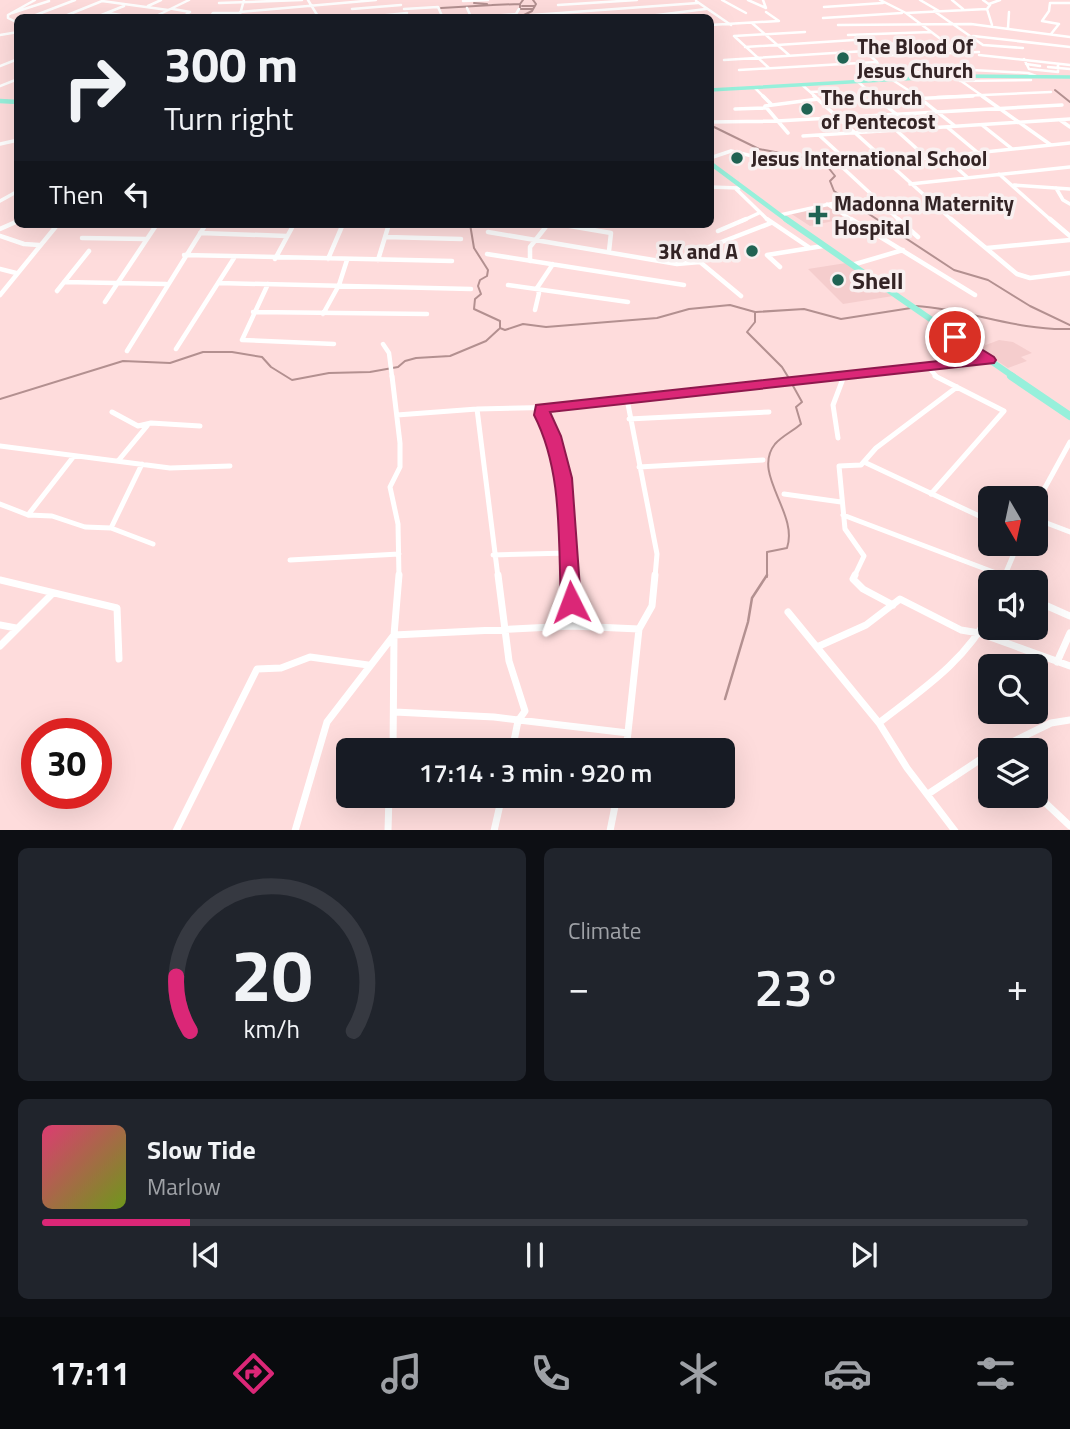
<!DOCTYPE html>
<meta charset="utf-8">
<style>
body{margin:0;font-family:"Titillium Web",sans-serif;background:#20242c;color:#f1f3f6;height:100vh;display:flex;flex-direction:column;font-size:26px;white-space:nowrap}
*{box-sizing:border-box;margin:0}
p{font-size:23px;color:#9ea1a6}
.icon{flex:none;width:38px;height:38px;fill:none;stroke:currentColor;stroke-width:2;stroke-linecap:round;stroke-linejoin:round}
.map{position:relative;height:830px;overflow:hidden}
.drawer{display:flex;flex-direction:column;gap:18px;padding:18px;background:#0d0f14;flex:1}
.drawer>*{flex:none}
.top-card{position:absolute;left:14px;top:14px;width:700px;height:214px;border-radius:10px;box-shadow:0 7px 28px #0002;background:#171b24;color:#f1f3f6;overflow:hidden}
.needle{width:46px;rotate:171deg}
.buttons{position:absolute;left:978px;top:486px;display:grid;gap:14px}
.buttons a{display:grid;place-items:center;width:70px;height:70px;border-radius:10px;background:#171b24;box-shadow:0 7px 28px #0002;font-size:35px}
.speed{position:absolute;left:21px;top:718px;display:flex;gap:14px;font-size:35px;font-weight:700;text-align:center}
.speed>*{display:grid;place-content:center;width:91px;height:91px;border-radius:50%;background:#171b24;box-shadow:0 7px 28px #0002;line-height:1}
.speed .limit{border:10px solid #d22;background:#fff;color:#111}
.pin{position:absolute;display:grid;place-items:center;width:60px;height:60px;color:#fff;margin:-30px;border:4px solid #fff;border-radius:50%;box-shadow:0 2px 7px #0007}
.me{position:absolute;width:77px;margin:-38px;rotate:357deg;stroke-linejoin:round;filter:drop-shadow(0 0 5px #0008)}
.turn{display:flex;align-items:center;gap:24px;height:147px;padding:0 35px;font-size:32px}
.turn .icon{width:91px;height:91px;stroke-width:2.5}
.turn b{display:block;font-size:49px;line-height:60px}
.then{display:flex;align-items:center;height:66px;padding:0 35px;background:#0003;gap:14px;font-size:26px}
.big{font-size:52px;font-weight:600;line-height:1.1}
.drawer .widget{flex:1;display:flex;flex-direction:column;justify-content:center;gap:10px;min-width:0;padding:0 24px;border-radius:10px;background:#20242c}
.drawer .dial{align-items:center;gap:0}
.dial svg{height:182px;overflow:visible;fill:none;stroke:#363941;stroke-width:7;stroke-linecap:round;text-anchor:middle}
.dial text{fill:#f1f3f6;stroke:none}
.song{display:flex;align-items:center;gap:21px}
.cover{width:84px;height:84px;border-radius:10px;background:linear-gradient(135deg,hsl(340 70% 55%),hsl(80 70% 35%))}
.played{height:7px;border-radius:4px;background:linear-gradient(90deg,#db2777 15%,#363941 15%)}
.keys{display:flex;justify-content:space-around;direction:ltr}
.heat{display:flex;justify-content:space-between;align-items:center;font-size:38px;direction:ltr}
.drawer .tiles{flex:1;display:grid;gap:18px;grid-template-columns:1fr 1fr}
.widget:last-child{grid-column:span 2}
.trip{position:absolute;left:336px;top:738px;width:399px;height:70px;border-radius:10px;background:#171b24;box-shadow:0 7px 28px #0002;font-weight:600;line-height:70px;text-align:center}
.menu{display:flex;height:112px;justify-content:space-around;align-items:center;background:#090b0e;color:#9ea1a6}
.menu .icon{width:49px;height:49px}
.menu .selected{color:#db2777}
.menu b{font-size:32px;color:#f1f3f6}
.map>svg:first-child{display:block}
.built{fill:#f5cdcd}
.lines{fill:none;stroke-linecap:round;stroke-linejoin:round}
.stream-far1{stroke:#b39090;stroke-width:2}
.stream{stroke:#b39090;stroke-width:2.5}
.minor-far4{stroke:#fff;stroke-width:2.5}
.minor-far3{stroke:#fff;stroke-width:3.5}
.minor-far2{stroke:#fff;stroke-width:4.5}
.minor-far1{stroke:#fff;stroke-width:5}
.minor{stroke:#fff;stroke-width:7}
.major-far3{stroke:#97f0db;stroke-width:3.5}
.major-far2{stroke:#97f0db;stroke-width:4.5}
.major-far1{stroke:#97f0db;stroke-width:6}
.major{stroke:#97f0db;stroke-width:8}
.route{fill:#db2777;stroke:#8e194d;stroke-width:2}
.poi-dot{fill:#206353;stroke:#f9f0f0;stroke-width:2.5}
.labels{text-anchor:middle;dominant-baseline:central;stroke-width:7;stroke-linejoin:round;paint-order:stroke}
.far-poi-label{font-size:21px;font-weight:bold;fill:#342425;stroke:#f9f0f0;text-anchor:start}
.poi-label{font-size:24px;font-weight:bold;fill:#342425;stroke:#f9f0f0;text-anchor:start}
</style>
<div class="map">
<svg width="1070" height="831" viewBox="0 0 1070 831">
<rect width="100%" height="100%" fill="#fedcdc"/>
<path class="built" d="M826,205l21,13 -37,8 -20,-13z
M846,263l47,33 -50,8 -35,-35z
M999,340l14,2 19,11 -11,4 6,4 -19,7 -30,-20z"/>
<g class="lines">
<path class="stream-far1" d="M474,3l13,1
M520,4v5h13
M492,5l28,-1 3,-4
M522,6h12
M441,8l52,-3
M518,18l14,-7 4,-7 -3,-4
M1055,90l15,12
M710,125l49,24 64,12 12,15 -5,5 4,10 120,79 34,10 42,26 40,19
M470,224l4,24 14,22 -1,6 -7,4 -2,6 3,8 -6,5 -1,10 26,12v7l5,2 18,-6 23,3 111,-9 32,-9 41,-4 25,7v10l-8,10 35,35 8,13
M916,306c53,3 100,25 154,23
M756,312l48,-3 37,10 70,-11
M0,399l123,-38 47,2 33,-11h29l30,5 9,10 21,13 37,-7 41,-1 28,-5 7,-6 11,-3 34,-2 36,-15 13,-12
M767,577v-25l20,-4c12,-35 -36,-74 -12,-104 7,-8 18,-13 26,-20l-5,-17 6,-5 -10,-18"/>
<path class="stream" d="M725,699l23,-77 4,-24 15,-23"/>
<path class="minor-far4" d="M308,0l11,18
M722,0l24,13
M748,0l18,8 -3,-8
M880,0l26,13 52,39
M920,0l19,11
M952,0l11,9
M983,0l7,5 -3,4 5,16
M102,1l66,9
M463,1l25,-1
M696,1l35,24
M219,3l83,-3
M989,4l11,-4
M558,5l79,-5
M148,6l13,-6
M824,7l59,-4
M467,8l4,9
M173,9l17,3
M352,9l49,-4
M404,9l34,-2 5,11
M934,11l49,34 40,3
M240,12l136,-12
M12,13l37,-12
M108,13l31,5
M906,13l81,-4
M532,15l166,-12
M28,18l47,-18
M60,18l42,-17
M94,18l30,-12
M152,18l37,-18
M181,18l9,-6
M210,18l3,-5h27
M239,18l5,-18
M269,18l48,-3
M358,18l49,-5
M467,18l49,-4 3,-5
M633,18l73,-9
M823,18l79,-5
M18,23l-10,-5v-3l27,-15
M752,23l37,32
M710,25l69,-4 -13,-9
M838,25l133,-1 99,13
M1008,28l1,-16
M1051,34l8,-10 -17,-3 7,-10 1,-8h20
M0,35l18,-3
M848,35l83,-3
M734,36l71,-4
M734,36l35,32
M973,36l97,11
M860,45l83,-3
M745,47l109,-7
M863,49l14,13 8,17
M979,55l91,10
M872,56l107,-4
M1024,59l5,10 29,3v-8
M724,60l142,-9
M1026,64l14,2
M0,66l18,-7
M1048,67l22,2
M739,70l138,-8
M972,70l56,3 8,3
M882,73l88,-2
M954,76l30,21
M891,79l28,18
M857,81l19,16
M960,81l71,-1
M801,84l15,13
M0,86l18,-7
M754,87l10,10
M810,92l28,-1
M937,97l114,-5"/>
<path class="minor-far3" d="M763,96l8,8
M814,96l139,125
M874,96l22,18
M917,96l38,30
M982,96l69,49
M823,103l150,-7
M735,109l30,-1
M1060,120l10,7
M710,122l67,-1 285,-16
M982,125l29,23
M947,127l30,25
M896,130l30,27
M788,133l-23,-27 53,-7
M819,135l24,22 19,5
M803,136l267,-17
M0,144l18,-4
M710,158l21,-7 55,13
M938,158l10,2 19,17
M842,167l228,-24
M842,167l58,54
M999,174l53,47
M910,184l160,-17
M1014,185l56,4
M710,187l29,1
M735,188l34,33
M1056,188l7,12 7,4
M0,201l18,-10
M827,204l27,17
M891,213l48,-5
M780,215l68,-15
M742,221l17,-8"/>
<path class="minor-far2" d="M767,219l43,29
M851,219l124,76
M898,219l20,18
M951,219l66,55 13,4 40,-5
M1050,219l20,17
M558,224l53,9 -2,18
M0,229l18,-8
M718,231l28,-12
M488,232l189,32 23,-2 41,34
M200,233l87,3
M0,236l24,8 15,1
M386,237l75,2
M82,238l64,1
M987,248l83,-8
M701,250l70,-27
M487,254l197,31
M184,255l268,6
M275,259l19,-35
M328,259l15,-35
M378,260l11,-36
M530,261v-14l18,-23
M852,265l51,-15
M780,267l-13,-12 56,-9
M0,269l16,4
M64,282l102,2
M218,283l253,6
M268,284l-26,56 92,4
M508,285l120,17
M57,291l32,-40
M0,295l58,-71
M105,302l52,-78
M535,310l4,-17 -2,-5 16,-24
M253,312l174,2
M323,314l16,-29 8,-25
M383,344l6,9 3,24
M176,349l58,-91
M127,351l79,-127
M929,368l8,9
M833,377l156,-17"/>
<path class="minor-far1" d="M392,376l8,67v24l-10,20 8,37 1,53
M627,399l30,155 -2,23
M542,408v7l11,21 10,42 6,99
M477,409l21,168
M112,412l26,14 13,-3 49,3
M397,415l80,-6 90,-2 282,-31
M629,419l140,-7
M838,438l-5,-33 11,-29
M0,446l170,22 60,-2
M118,461l29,-35
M864,462l126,59
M639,467l124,-7
M784,494l57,8
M931,494l73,-83 -69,-35
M0,504l28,11 24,1 33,11 26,1 42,16
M1036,504l34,-62
M28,515l46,-59
M843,515l161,61
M1036,519l34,13
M111,528l31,-64
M493,555l76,-2
M290,560l109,-6
M854,577l10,-21 -19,-27 -6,-63 22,-1 15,-17 81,-61
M1004,577l14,-33"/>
<path class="minor" d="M498,575l11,86 16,50 -7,10 -6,30
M569,575l3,51
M855,575l-2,4 10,10 30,16
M0,580l117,28 2,51
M1001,583l3,-8
M1036,601l34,15
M788,612l91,111 28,45 48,63
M0,625l16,3
M0,646l53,-53
M817,647l49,-22 34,-26 61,31 18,3 91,33
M1057,662l13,-29
M395,712l99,5 134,16
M879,723c41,-32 87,-62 111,-110
M393,751l1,-116 5,-60
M626,751l13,-122 13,-23 3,-31
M994,751l57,-28 19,-3
M928,794l62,-41
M1036,794l34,32
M176,831l81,-162 24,-1 29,-11 58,8
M295,831l32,-109 67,-87 178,-9 67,3
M388,831l1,-35
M494,831l8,-35
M610,831l7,-35"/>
<path class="major-far3" d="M710,90l244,-14 116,1"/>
<path class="major-far2" d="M0,101l18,1
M710,163l78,58"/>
<path class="major-far1" d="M786,219l228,158"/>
<path class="major" d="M1011,376l59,40"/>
</g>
<path class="route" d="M955,333l39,24 2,3 -2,3 -444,49 11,24 11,42 9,124 -3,5 -7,2 -7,-2 -3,-5c-3,-62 2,-131 -27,-187l2,-10 439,-48 -25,-17v-6z"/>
<g class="poi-dot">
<circle cx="843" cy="58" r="7"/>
<circle cx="807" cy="109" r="7"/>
<circle cx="737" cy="158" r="7"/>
<path d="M814.5 204.5h7v7h7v7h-7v7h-7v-7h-7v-7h7z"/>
<circle cx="752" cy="251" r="7"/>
<circle cx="838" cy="280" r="7"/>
</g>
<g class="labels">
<g class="far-poi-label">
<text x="857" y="46">The Blood Of<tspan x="857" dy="24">Jesus Church</tspan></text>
<text x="821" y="97">The Church<tspan x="821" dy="24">of Pentecost</tspan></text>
<text x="751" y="158">Jesus International School</text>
<text x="834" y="203">Madonna Maternity<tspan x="834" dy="24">Hospital</tspan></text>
<text x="738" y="251" text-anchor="end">3K and A</text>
</g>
<g class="poi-label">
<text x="852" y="280">Shell</text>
</g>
</g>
</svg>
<div class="buttons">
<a><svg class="needle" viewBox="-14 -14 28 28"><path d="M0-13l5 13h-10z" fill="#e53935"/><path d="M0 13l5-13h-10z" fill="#9ea1a6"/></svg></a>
<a><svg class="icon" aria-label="sound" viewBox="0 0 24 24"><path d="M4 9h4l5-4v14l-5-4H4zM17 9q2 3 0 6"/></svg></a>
<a><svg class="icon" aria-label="search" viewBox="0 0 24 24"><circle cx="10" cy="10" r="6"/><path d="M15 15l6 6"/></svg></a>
<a><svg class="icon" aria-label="layers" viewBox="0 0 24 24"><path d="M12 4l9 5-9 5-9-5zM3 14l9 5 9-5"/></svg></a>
</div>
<div class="speed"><div class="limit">30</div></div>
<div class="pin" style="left:955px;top:337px;background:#d93025"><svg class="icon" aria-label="arrive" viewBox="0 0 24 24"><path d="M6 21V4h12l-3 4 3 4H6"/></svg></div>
<svg class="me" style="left:571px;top:602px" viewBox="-20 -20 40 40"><path d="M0-17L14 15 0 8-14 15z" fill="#db2777" stroke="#fff" stroke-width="4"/></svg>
<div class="trip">17:14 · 3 min · 920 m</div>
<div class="top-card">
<div class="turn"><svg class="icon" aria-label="right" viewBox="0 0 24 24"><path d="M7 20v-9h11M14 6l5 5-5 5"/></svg><div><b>300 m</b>Turn right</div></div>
<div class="then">Then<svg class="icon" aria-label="left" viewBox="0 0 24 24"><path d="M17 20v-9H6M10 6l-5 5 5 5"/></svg></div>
</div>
</div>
<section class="drawer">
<div class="tiles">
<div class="widget dial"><svg viewBox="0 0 100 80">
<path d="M14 69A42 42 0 1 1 86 69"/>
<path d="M14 69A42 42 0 0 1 8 45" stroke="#db2777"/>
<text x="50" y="56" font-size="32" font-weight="700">20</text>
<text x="50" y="72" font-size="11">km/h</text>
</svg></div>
<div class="widget"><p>Climate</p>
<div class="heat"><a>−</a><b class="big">23°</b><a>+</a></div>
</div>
<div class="widget">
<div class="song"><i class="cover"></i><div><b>Slow Tide</b><p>Marlow</p></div></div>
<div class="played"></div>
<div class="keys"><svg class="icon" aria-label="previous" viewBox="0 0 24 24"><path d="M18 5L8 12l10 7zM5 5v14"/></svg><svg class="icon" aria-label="pause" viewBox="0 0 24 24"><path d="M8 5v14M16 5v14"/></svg><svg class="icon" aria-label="next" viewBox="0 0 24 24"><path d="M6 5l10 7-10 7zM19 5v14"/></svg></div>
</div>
</div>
</section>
<nav class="menu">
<b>17:11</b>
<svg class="icon selected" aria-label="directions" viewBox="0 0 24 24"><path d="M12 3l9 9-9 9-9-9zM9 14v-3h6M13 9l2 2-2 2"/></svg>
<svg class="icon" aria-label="music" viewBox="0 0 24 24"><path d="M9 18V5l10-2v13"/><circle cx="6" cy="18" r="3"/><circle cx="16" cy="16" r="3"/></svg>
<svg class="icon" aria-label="phone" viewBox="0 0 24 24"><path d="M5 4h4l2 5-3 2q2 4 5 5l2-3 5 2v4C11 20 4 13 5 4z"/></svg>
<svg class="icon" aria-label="climate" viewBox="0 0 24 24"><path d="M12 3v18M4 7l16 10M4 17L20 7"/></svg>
<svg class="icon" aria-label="car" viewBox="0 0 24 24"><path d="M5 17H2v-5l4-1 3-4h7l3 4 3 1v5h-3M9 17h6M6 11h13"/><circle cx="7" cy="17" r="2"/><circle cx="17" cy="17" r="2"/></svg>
<svg class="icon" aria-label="filters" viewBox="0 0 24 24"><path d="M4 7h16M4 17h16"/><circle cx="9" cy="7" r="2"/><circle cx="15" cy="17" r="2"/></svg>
</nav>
